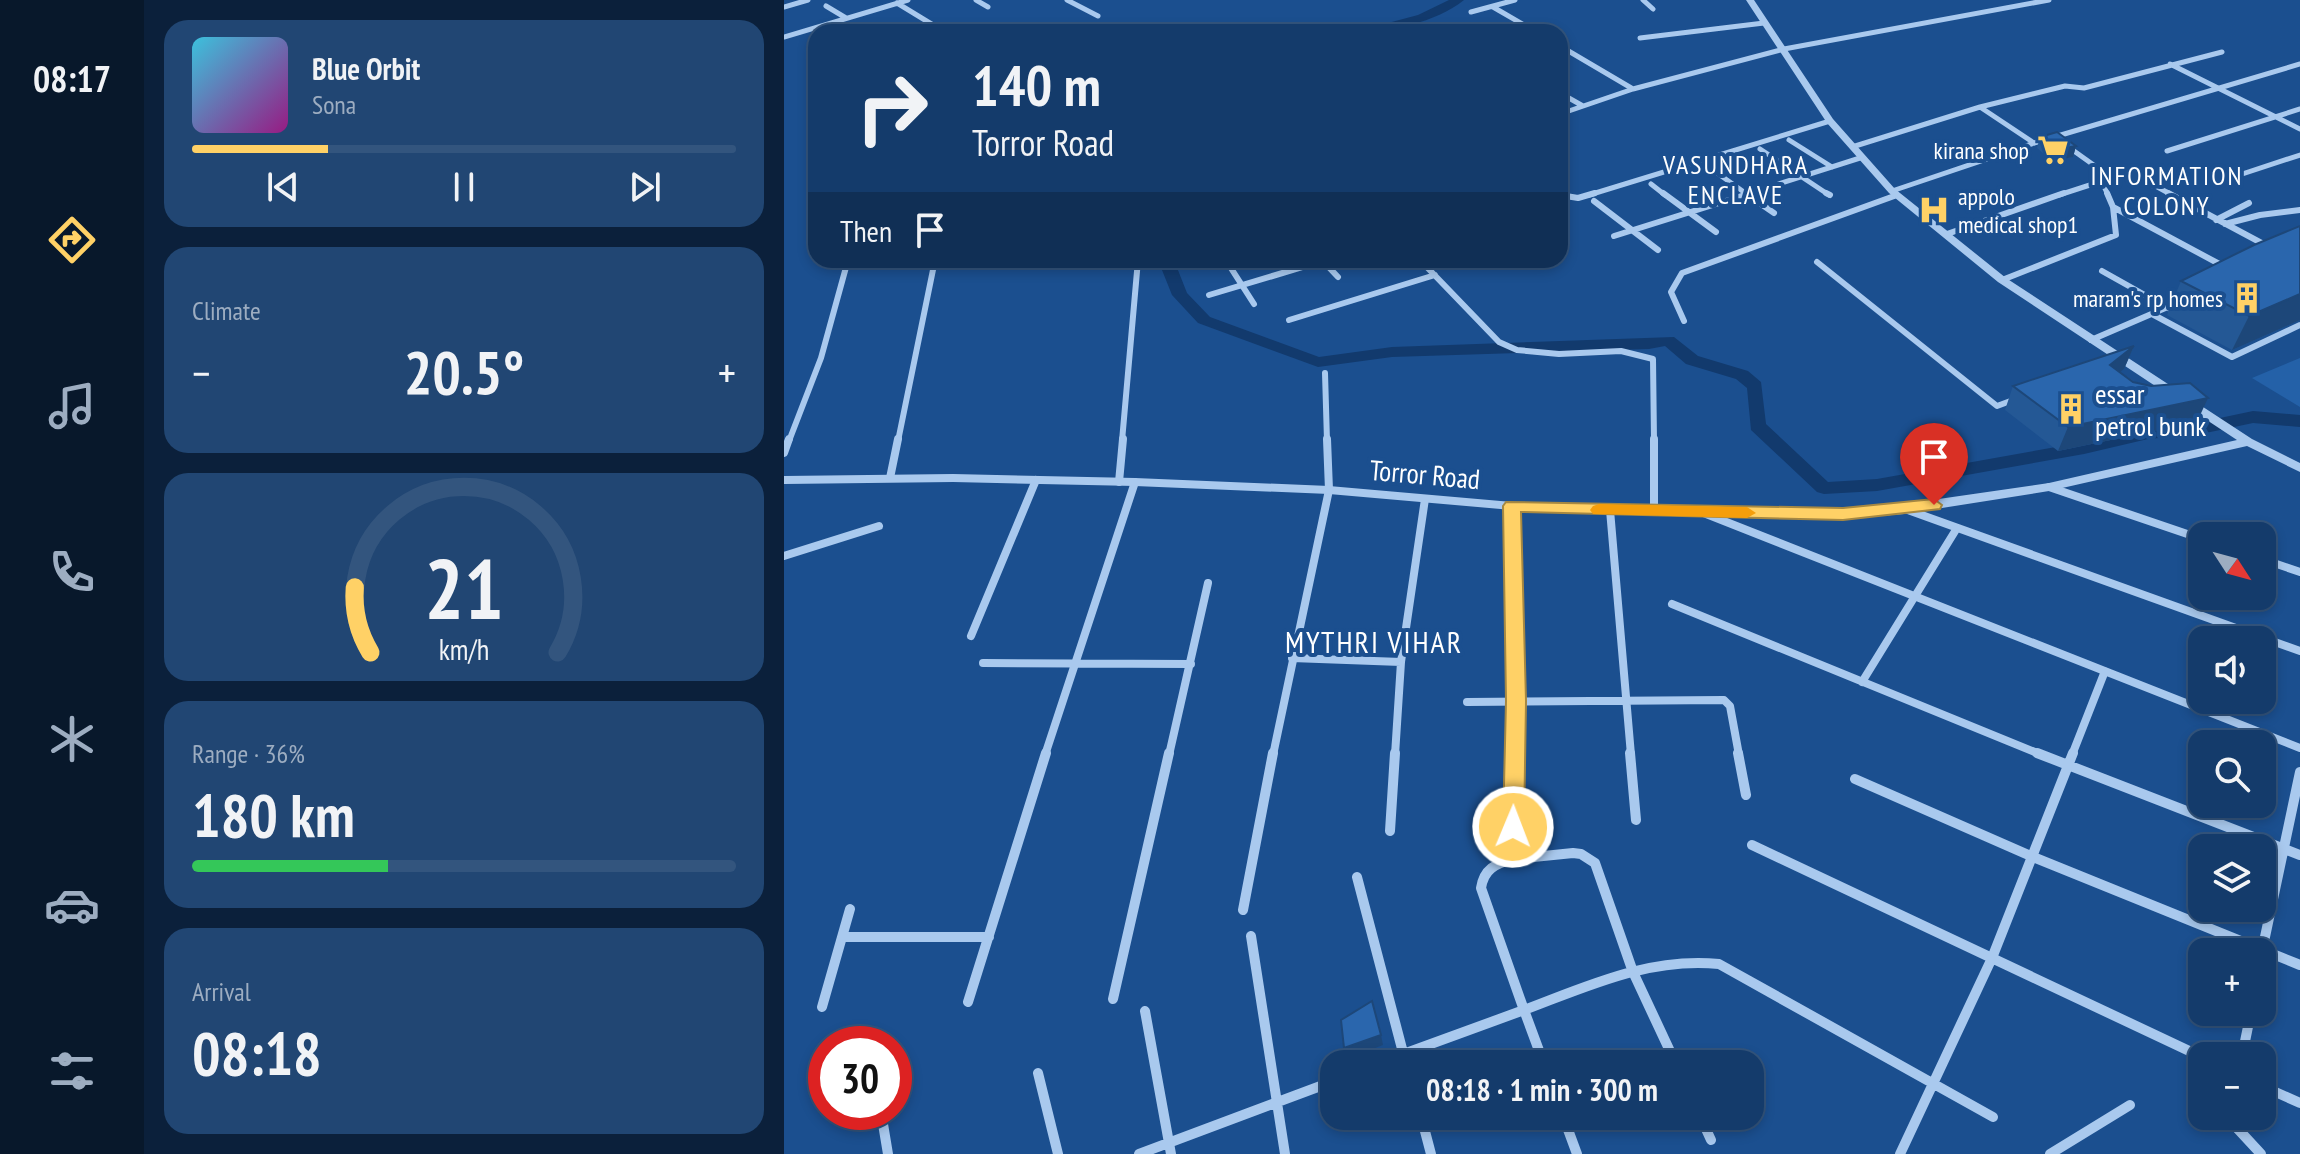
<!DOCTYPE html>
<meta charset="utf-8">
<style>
body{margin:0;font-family:"PT Sans Narrow",sans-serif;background:#214673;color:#f1f3f6;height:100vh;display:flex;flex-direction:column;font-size:30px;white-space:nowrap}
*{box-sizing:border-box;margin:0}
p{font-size:26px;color:#9dadc1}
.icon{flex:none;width:44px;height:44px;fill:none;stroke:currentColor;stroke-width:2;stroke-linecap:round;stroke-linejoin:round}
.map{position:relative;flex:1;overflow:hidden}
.side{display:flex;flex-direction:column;gap:20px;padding:20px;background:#0b203b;width:640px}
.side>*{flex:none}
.guide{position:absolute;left:24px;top:24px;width:760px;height:244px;border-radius:24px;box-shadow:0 4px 12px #0003,0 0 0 2px #33557e;background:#143b6b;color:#f1f3f6;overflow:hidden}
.needle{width:52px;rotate:126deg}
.tools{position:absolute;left:1404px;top:522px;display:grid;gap:16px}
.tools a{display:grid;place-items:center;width:88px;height:88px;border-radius:16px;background:#143b6b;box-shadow:0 4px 12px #0003,0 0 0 2px #33557e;font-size:40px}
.speed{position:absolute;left:24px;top:1026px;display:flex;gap:16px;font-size:40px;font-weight:700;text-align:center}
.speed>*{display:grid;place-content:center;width:104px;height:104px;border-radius:50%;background:#143b6b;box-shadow:0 4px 12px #0003,0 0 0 2px #33557e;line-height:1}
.speed .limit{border:12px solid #d22;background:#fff;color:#111}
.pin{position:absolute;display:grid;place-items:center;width:68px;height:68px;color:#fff;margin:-82px -34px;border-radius:50% 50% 50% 0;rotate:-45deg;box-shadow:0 0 8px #0007}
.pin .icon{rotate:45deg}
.me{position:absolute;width:88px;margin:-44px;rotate:1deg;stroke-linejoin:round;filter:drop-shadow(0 0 6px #0008)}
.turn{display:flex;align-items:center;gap:28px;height:168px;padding:0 32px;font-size:36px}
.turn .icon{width:104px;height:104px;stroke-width:2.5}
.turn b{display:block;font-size:56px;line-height:68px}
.then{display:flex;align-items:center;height:76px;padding:0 32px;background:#0003;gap:16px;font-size:30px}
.big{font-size:60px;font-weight:800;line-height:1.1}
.side .card{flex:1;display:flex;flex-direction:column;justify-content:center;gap:12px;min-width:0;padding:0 28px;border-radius:24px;background:#214673}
.side .dial{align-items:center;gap:0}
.dial svg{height:208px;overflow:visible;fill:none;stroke:#33557e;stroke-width:7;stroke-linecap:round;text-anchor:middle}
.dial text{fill:#f1f3f6;stroke:none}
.song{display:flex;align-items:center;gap:24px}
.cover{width:96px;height:96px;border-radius:12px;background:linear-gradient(135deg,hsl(190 70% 55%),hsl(310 70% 35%))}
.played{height:8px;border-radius:4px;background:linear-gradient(90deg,#ffd166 25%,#33557e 25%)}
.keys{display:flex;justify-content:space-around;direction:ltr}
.heat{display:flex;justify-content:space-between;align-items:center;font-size:44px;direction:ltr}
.charge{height:12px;border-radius:6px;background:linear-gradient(90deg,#34c759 36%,#33557e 0)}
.trip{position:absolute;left:536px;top:1050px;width:444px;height:80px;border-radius:24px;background:#143b6b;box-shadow:0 4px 12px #0003,0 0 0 2px #33557e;font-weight:800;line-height:80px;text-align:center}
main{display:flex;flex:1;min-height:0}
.tabs{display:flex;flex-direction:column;width:144px;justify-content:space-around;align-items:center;background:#08182b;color:#9dadc1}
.tabs .icon{width:56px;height:56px}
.tabs .on{color:#ffd166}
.tabs b{font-size:36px;color:#f1f3f6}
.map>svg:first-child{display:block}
.green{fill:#2461a8}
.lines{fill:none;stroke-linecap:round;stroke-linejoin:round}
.canal{fill:#123a6d;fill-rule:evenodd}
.minor-far3{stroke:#a9c9ee;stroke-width:5}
.minor-far2{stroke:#a9c9ee;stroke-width:6}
.minor-far1{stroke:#a9c9ee;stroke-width:8}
.minor{stroke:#a9c9ee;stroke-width:10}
.tertiary{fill:#a9c9ee;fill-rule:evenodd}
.wall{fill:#245895}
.shaded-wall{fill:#1d4779}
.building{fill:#2a66ad;stroke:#1d4779;stroke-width:2}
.route{fill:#ffd166;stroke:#a68842;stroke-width:2}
.slow{fill:#f59e0b}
.labels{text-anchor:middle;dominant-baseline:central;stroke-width:8;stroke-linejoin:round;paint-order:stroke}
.far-poi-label{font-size:24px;fill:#fff;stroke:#1b4f8f;text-anchor:end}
.far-neighbourhood-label{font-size:26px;letter-spacing:2px;fill:#fff;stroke:#1b4f8f}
.poi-label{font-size:28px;fill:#fff;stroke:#1b4f8f;text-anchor:start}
.street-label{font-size:28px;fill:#fff;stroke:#1b4f8f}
.neighbourhood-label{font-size:30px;letter-spacing:2px;fill:#fff;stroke:#1b4f8f}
</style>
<main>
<nav class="tabs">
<b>08:17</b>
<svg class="icon on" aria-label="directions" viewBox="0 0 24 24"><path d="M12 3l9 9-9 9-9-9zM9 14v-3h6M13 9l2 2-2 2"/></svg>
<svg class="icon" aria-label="music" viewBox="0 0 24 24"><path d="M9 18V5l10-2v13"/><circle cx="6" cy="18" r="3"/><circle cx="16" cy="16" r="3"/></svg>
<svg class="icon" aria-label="phone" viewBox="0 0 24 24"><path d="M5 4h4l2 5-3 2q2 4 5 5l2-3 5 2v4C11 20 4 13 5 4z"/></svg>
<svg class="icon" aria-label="climate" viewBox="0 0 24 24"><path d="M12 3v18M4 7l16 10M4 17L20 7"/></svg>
<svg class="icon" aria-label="car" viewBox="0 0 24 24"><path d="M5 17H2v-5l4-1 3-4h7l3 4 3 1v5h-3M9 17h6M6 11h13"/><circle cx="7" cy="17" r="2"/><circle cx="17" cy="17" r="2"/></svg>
<svg class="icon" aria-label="filters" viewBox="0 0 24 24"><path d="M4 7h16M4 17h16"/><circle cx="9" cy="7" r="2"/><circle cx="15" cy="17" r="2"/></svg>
</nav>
<section class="side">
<div class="card">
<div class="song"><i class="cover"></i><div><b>Blue Orbit</b><p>Sona</p></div></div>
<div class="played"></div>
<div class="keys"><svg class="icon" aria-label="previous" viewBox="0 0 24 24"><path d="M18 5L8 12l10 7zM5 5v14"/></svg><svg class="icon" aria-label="pause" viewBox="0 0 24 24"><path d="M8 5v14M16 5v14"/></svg><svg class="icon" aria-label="next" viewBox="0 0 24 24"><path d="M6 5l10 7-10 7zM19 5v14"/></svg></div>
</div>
<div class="card"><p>Climate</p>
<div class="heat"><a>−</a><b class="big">20.5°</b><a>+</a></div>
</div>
<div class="card dial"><svg viewBox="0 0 100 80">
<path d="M14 69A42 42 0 1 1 86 69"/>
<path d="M14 69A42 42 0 0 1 8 44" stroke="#ffd166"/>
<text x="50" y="56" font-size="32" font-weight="700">21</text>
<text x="50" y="72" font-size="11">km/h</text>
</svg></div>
<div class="card"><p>Range · 36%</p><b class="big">180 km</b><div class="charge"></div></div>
<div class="card"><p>Arrival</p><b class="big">08:18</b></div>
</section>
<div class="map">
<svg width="1516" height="1154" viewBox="0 0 1516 1154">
<rect width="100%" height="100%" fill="#1b4f8f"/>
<path class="green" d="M1516,358v49l-48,-29z"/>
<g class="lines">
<path class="canal" d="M665,0h15c-29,23 -74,32 -110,32l64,-17z
M374,260h16l13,33 23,24 109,40 73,-10 282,-10 24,19 50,15 13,11 5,42 62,58 49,-3 207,-37 64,-15 53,-5 52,-11 47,4v12l-47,-4 -52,11 -53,5 -64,15 -207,37 -53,3 -7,-2 -66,-62 -4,-42 -11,-9 -50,-15 -21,-18 -16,3 -257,8 -74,10 -120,-44 -26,-28z"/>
<path class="minor-far3" d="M192,0l12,7
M283,0l31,16
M859,0l10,9
M113,3l41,25
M42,6l20,12
M0,7l24,-7
M709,7l43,25
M687,12l44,-12
M0,37l124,-37
M856,38l124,-15
M776,46l73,43
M1386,64l130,65
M776,93l23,13
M1196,107l85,-21 19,2 138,-36
M776,114l73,-25 151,-40 265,-49
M1005,140l43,27
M1283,146l35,25 1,8
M1068,147l128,-40 54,36
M976,149l69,46
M1383,151l133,-42
M922,165l42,30
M1317,180l7,15
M1440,180l76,-25
M867,184l14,11
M1369,186l27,-11
M1108,191l142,-48 266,-79
M805,195l241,-74
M960,195l116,-37
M1275,195l71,-23 42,23"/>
<path class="minor-far2" d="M879,193l53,39
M961,193l29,20
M1042,193l4,2
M1384,193l101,54
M776,195l18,3 17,-5
M810,201l64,49
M1329,207l112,60
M1432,220l33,-17
M1441,224l35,-9 40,-5
M1163,234l117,-41
M830,236l137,-43
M538,260l16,17
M636,260l79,82 18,8 42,4 62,-3 32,8 1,82
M1033,262l180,144 19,-7
M445,265l25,39
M1318,271l66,37
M1218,280l114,-45 -3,-28 -6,-14
M425,295l117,-35
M1368,314l80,43 68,-32
M505,320l146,-45
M900,321l-13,-29 11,-19 215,-78
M1307,340l86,-37
M541,373l2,68
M5,441l32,-83 27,-98
M114,441l37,-181
M338,441l16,-181"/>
<path class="minor-far1" d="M870,439v72
M0,453l5,-14
M106,478l8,-39
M335,482l4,-43
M1265,487l153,52
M728,506l3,249
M1121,509l395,142
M826,510l21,245
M917,512l599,236
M0,556l95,-30
M1478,559l38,13
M888,604l370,151
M187,636l65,-156
M508,658l109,4
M199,663l208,1
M1078,682l95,-154
M683,702l257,-2 6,6 9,49
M261,755l90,-273
M385,755l39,-172
M489,755l56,-265 -2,-51
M611,755l6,-93 24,-163
M1288,755l33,-84"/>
<path class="minor" d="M846,753l6,67
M954,753l8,42
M1253,753l263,102
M1071,779l178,78 267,108
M606,831l5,-78
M968,845l450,212
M729,859l60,-6 8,1 14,9 38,109 43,92
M573,877l49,187
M459,910l30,-157
M467,936l34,218
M58,937h147
M1478,951l38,-179
M329,999l56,-246
M184,1002l78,-249
M38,1007l28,-98
M361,1011l26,143
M1458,1056l9,-44
M592,1064l148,-54 -43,-122c3,-19 14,-24 32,-29l2,-106
M760,1064l-20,-54c64,-24 125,-53 195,-46l274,153
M254,1073l20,81
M1478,1086l38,17
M97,1112l7,42
M637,1116l10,38
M779,1116l14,38
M916,1116l11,24
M1454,1116l-1,12 24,26
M355,1154l195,-73
M1116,1154l92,-196 81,-205
M1266,1154l80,-49"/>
<path class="tertiary" d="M962,0h8l79,119 62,70 111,89 246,161 48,24v9l-53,-26 -198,45 -145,23 -61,5 -331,-9 -183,-16 -194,-8 -182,-4 -169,2v-8l169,-2 182,4 194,8 183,16 331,7 61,-5 145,-21 188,-43 -239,-158 -109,-89 -62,-70z"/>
</g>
<path class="wall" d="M1256,137l36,9 -3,11 -21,4 -15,-13z
M1516,226v94l-68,30 -65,-35 14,-34z
M1350,346l-10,23 -4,3 77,50 -139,29 -53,-41 8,-24z"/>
<path class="shaded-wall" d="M1292,146l-3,11 -21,4 4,-11z
M1516,294v26l-68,30 17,-34z
M1350,346l-10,23 -24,19 10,-23z
M1424,398l-11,24 -139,29 10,-24z
M597,1035l2,10 -37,14 -2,-11z"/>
<path class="building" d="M1273,132l19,14 -20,4 -16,-13z
M1516,226v68l-51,22 -68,-35 73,-36z
M1350,346l-24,19 23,17 18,4 39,-3 18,15 -140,29 -55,-41z
M588,1001l9,34 -37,13 -3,-28z"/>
<path class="route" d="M1150,499l8,6 -2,4 -97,11 -322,-8 5,189 -2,126 -3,7 -8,3 -7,-3 -3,-7 3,-126 -3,-195 3,-4 337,6z"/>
<path class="slow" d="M815,504l148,3 9,6 -9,5 -154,-4 -3,-4 3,-4z"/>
<defs>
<symbol id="supermarket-bare" viewBox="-9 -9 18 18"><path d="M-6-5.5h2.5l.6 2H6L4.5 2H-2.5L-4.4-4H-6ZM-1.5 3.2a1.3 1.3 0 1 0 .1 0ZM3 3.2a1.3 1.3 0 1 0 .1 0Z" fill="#ffd166" stroke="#1b4f8f" stroke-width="2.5" paint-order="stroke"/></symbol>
<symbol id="hospital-bare" viewBox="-9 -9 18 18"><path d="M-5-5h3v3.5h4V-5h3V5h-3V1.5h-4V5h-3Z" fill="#ffd166" stroke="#1b4f8f" stroke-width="2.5" paint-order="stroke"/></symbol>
<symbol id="building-bare" viewBox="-9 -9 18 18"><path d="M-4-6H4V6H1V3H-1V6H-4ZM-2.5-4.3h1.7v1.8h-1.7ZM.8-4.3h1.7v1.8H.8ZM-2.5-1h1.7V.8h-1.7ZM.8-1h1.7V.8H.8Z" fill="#ffd166" stroke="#1b4f8f" stroke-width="2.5" paint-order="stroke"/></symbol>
</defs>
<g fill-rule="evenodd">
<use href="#supermarket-bare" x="1247" y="128" width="44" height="44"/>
<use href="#hospital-bare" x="1128" y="188" width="44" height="44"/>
<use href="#building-bare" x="1441" y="276" width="44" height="44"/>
<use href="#building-bare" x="1265" y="387" width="44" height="44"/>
</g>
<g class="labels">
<g class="far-poi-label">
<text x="1245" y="150">kirana shop</text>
<text x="1174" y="196" text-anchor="start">appolo<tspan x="1174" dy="28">medical shop1</tspan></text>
<text x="1439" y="298">maram's rp homes</text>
</g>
<g class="far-neighbourhood-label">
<text x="952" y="164">VASUNDHARA<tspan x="952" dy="30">ENCLAVE</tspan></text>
<text x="1383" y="175">INFORMATION<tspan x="1383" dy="30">COLONY</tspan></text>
</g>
<g class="poi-label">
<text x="1311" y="393">essar<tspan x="1311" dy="32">petrol bunk</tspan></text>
</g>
<g class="street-label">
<text transform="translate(641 474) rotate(5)">Torror Road</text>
</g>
<g class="neighbourhood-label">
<text x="590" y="641">MYTHRI VIHAR</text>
</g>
</g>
</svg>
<div class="tools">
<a><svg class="needle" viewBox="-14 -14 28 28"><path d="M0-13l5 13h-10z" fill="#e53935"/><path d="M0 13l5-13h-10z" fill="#9dadc1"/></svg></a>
<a><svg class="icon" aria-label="sound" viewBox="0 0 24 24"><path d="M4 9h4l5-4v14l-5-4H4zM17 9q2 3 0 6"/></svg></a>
<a><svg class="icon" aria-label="search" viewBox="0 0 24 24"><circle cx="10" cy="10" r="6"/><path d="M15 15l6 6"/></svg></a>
<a><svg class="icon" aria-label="layers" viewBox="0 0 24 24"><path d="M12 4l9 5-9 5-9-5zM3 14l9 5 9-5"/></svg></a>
<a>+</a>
<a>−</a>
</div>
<div class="speed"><div class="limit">30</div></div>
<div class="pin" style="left:1150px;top:505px;background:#d93025"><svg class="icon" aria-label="arrive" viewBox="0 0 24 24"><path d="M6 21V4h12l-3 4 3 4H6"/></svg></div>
<svg class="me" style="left:729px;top:827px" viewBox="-20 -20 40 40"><circle r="17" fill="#ffd166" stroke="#fff" stroke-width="3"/><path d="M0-11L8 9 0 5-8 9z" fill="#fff"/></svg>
<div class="trip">08:18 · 1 min · 300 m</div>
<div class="guide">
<div class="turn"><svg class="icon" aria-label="right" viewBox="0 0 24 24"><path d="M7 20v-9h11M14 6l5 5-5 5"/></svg><div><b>140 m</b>Torror Road</div></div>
<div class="then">Then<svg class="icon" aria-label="arrive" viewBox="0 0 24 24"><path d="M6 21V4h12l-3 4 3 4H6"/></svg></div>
</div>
</div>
</main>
